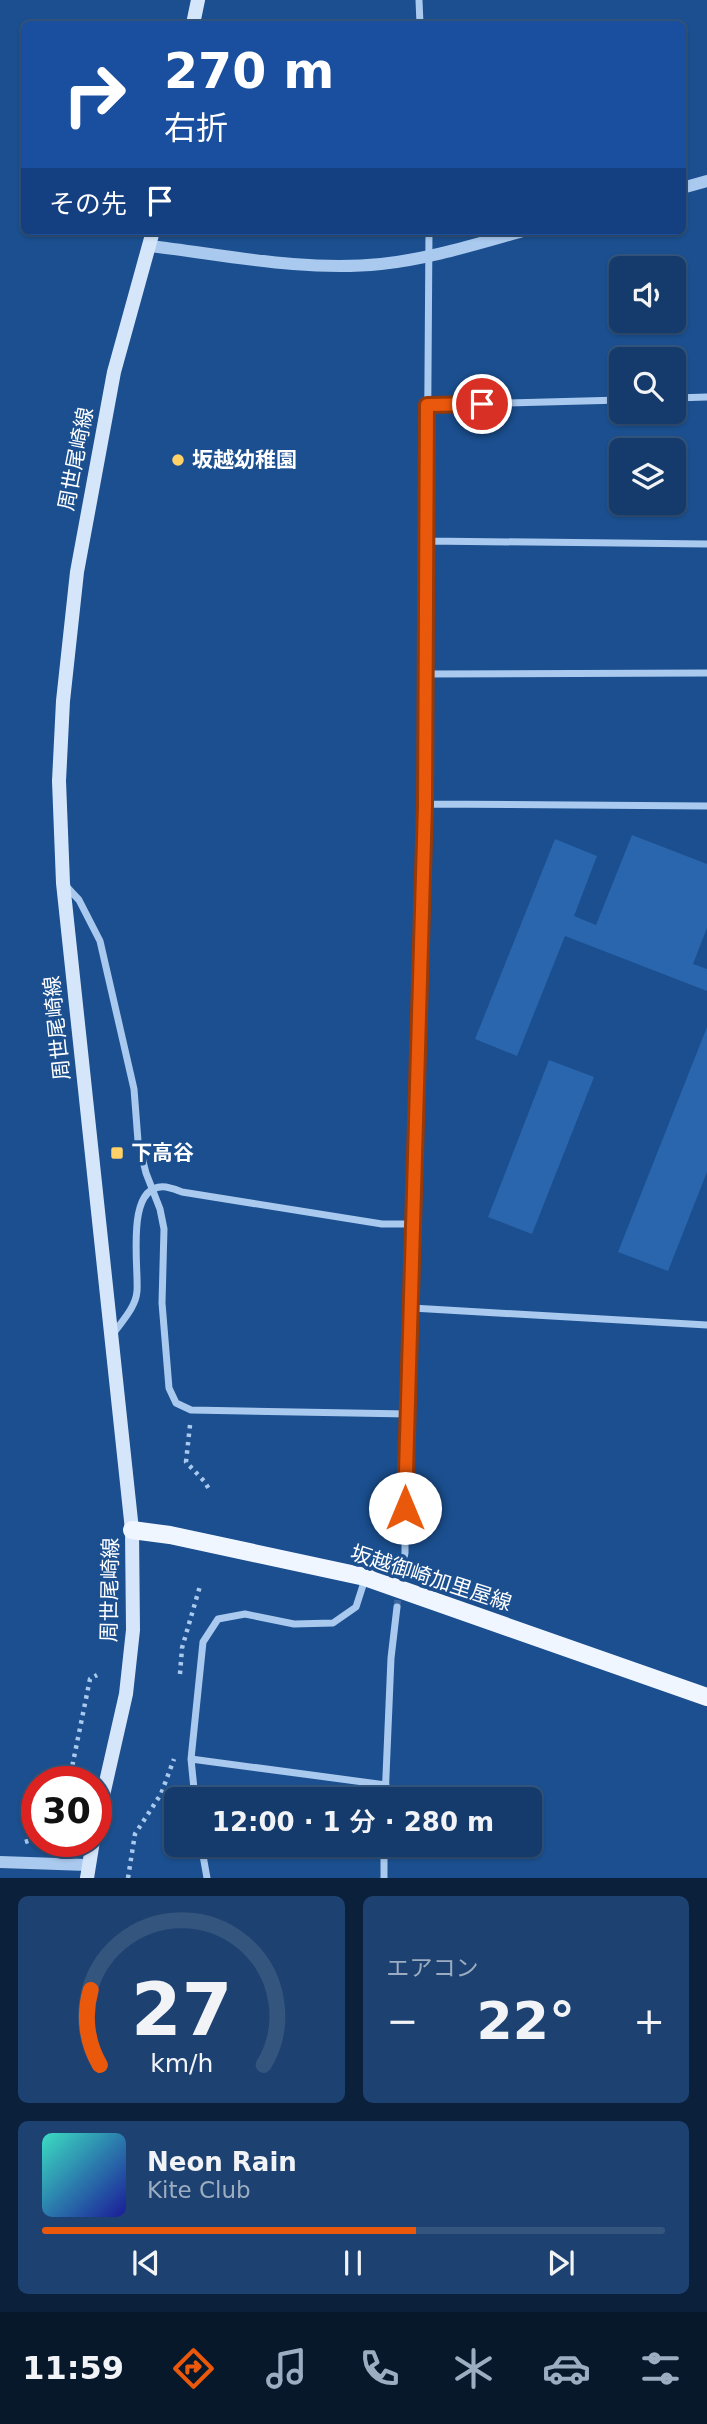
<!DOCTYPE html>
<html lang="ja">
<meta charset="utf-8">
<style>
body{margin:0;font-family:"DejaVu Sans","Noto Sans JP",sans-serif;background:#1d4271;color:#f1f3f6;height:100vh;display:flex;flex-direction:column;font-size:26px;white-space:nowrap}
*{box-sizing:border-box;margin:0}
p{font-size:23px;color:#9dadc1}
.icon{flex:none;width:38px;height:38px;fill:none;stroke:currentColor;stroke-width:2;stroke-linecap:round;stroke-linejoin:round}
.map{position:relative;height:1878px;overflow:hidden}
.panel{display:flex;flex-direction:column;gap:18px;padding:18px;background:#0b203b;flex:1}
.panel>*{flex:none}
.hud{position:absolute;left:21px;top:21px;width:665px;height:214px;border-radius:10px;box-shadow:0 2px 5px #0004,0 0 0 2px #33557e;background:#1a4fa0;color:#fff;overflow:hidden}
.fabs{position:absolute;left:609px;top:256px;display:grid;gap:14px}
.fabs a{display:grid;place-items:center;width:77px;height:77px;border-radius:10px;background:#143b6b;box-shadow:0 2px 5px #0004,0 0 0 2px #33557e;font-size:35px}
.speed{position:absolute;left:21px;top:1766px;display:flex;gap:14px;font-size:35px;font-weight:700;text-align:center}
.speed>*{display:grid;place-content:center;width:91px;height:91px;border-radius:50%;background:#143b6b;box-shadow:0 2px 5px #0004,0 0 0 2px #33557e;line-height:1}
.speed .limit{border:10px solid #d22;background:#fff;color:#111}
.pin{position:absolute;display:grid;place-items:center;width:60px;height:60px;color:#fff;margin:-30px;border:4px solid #fff;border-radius:50%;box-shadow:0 2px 7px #0007}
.me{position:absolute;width:77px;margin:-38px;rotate:0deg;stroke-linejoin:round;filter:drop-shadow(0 0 5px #0008)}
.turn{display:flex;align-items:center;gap:24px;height:147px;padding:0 28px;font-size:32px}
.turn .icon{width:91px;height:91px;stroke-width:2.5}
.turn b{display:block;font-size:49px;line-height:60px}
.then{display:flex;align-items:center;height:66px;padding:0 28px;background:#0003;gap:14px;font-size:26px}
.big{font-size:52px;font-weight:600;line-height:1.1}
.panel .widget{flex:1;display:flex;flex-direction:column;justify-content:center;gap:10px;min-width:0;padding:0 24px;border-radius:10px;background:#1d4271}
.panel .dial{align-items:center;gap:0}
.dial svg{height:182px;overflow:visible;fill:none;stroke:#33557e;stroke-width:7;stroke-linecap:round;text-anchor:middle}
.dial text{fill:#f1f3f6;stroke:none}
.song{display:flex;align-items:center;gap:21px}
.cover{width:84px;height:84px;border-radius:10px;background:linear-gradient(135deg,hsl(170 70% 55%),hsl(240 70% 35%))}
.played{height:7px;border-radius:4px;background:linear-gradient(90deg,#ea580c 60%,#33557e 60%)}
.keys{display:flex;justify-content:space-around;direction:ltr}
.heat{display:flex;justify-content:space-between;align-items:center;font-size:38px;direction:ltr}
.panel .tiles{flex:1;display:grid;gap:18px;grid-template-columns:1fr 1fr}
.widget:last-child{grid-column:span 2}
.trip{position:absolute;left:164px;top:1787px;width:378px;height:70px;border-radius:10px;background:#143b6b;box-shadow:0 2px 5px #0004,0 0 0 2px #33557e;font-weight:600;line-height:70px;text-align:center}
.tab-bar{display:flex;height:112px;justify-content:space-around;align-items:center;background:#08182b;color:#9dadc1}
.tab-bar .icon{width:49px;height:49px}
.tab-bar .active{color:#ea580c}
.tab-bar b{font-size:32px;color:#f1f3f6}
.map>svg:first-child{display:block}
.building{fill:#2a66ad}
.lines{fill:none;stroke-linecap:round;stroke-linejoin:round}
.minor-tunnel{stroke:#3d69a0;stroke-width:7;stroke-dasharray:7 3.5;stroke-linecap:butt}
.path{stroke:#a9c9ee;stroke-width:4.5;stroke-dasharray:3.5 5;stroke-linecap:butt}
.minor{stroke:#a9c9ee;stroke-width:7}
.tertiary{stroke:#a9c9ee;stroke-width:12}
.secondary{stroke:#d6e6fa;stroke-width:14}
.primary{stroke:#f0f6ff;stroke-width:18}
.route-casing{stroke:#983908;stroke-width:18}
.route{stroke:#ea580c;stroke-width:12}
.poi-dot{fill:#ffd166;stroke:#1b4f8f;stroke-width:2.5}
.labels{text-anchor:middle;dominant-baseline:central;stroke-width:7;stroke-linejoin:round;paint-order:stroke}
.street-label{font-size:21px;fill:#fff;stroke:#1b4f8f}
.poi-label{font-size:21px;font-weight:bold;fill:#fff;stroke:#1b4f8f;text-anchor:start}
</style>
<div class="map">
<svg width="707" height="1878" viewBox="0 0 707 1878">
<rect width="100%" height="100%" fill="#1b4f8f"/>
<path class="building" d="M632,835l75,29v64l-14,36 14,5v22l-142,-55 -48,120 -42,-17 80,-200 42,17 -23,60 22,9z
M707,1027v145l-39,99 -50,-19z
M549,1060l45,17 -62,157 -44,-17z"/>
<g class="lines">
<path class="minor-tunnel" d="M397,1607l5,-40"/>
<path class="path" d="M190,1425l-4,37 18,19 5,8
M180,1674l2,-26 18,-62
M69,1782l21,-103 7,-4
M25,1842l12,-4
M128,1878l7,-44 26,-40 13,-35"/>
<path class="minor" d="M419,0l1,24
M674,398l33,-1
M427,405l194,-5
M427,541l280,3
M427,674l280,-1
M425,804l282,2
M65,885l14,15 21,41 34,148 4,52 8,32 14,36 4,20 -2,74 7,85 7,15 15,7 217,4
M412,1308l295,17
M113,1334c9,-13 23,-27 24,-43 2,-23 -13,-109 29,-104 5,1 11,3 16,5l200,32h30
M402,1567l3,-14v-90l20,-659 4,-573
M191,1759l195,26
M195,1799l-4,-40 12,-117 15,-23 27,-5 49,10 39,-1 23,-16 9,-28
M385,1799l6,-141 6,-51
M201,1844l6,34
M384,1878v-34"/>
<path class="tertiary" d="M682,188l25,-7
M150,246c76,9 155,26 231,18 48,-5 95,-20 142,-33
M0,1862l87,3"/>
<path class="secondary" d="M193,24l5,-24
M96,1826l30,-132 7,-64 -1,-100 -69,-647 -4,-102 4,-80 14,-129 37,-200 39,-141
M87,1878l6,-37"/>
<path class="primary" d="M132,1530l38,5 195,42 342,120"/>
</g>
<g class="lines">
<defs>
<path id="route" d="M405,1508l20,-704 2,-399 55,-1"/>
</defs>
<use href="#route" class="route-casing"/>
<use href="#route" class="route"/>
</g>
<g class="poi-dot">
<circle cx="178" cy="460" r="7"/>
<rect x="110" y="1146" width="14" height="14" rx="3.5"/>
</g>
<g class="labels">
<g class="street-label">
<text transform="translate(76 459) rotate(-79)">周世尾崎線</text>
<text transform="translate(57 1028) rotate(-96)">周世尾崎線</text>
<text transform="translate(431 1578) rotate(18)">坂越御崎加里屋線</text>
<text transform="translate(110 1590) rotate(-89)">周世尾崎線</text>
</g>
<g class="poi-label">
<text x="192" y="460">坂越幼稚園</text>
<text x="131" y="1153">下高谷</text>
</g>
</g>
</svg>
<div class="fabs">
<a><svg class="icon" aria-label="sound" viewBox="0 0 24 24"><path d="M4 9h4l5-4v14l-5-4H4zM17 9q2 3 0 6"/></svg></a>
<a><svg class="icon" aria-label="search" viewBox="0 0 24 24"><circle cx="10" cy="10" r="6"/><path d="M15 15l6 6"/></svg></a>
<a><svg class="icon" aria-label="layers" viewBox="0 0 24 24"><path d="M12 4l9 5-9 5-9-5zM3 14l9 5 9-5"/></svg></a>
</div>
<div class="speed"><div class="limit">30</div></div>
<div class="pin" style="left:482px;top:404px;background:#d93025"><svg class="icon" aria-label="arrive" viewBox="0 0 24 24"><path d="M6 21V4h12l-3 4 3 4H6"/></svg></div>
<svg class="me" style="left:405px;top:1508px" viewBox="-20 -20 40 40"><circle r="19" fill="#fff"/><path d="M0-13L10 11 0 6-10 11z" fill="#ea580c"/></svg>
<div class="trip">12:00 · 1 分 · 280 m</div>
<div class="hud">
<div class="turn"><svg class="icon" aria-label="right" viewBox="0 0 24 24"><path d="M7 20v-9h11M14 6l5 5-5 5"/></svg><div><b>270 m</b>右折</div></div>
<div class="then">その先<svg class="icon" aria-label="arrive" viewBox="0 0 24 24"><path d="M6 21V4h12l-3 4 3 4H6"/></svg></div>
</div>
</div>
<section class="panel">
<div class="tiles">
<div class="widget dial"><svg viewBox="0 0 100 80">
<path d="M14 69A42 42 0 1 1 86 69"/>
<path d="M14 69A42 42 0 0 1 10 36" stroke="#ea580c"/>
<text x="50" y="56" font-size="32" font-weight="700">27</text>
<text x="50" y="72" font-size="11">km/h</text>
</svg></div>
<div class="widget"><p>エアコン</p>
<div class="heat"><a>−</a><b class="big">22°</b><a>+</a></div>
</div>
<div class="widget">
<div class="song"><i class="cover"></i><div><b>Neon Rain</b><p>Kite Club</p></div></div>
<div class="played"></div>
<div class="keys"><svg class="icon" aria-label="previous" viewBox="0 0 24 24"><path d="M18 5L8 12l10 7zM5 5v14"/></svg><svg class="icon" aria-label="pause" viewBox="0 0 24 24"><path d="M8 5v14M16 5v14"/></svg><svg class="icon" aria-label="next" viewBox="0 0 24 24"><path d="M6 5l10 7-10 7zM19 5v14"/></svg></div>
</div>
</div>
</section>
<nav class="tab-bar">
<b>11:59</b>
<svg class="icon active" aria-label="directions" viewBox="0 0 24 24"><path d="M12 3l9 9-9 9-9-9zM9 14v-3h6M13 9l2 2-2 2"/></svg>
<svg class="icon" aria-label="music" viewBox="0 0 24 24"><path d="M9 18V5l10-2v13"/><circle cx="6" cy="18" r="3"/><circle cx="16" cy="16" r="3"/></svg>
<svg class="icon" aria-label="phone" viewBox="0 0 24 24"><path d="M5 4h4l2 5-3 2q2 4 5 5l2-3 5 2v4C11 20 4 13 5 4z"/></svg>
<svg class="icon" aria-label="climate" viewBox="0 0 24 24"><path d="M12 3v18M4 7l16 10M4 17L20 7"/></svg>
<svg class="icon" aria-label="car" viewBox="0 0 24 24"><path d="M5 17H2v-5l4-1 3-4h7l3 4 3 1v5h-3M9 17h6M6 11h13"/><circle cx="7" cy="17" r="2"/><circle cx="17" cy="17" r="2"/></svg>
<svg class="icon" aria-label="filters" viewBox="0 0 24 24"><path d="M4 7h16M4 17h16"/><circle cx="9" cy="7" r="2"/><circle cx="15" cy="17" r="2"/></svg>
</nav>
